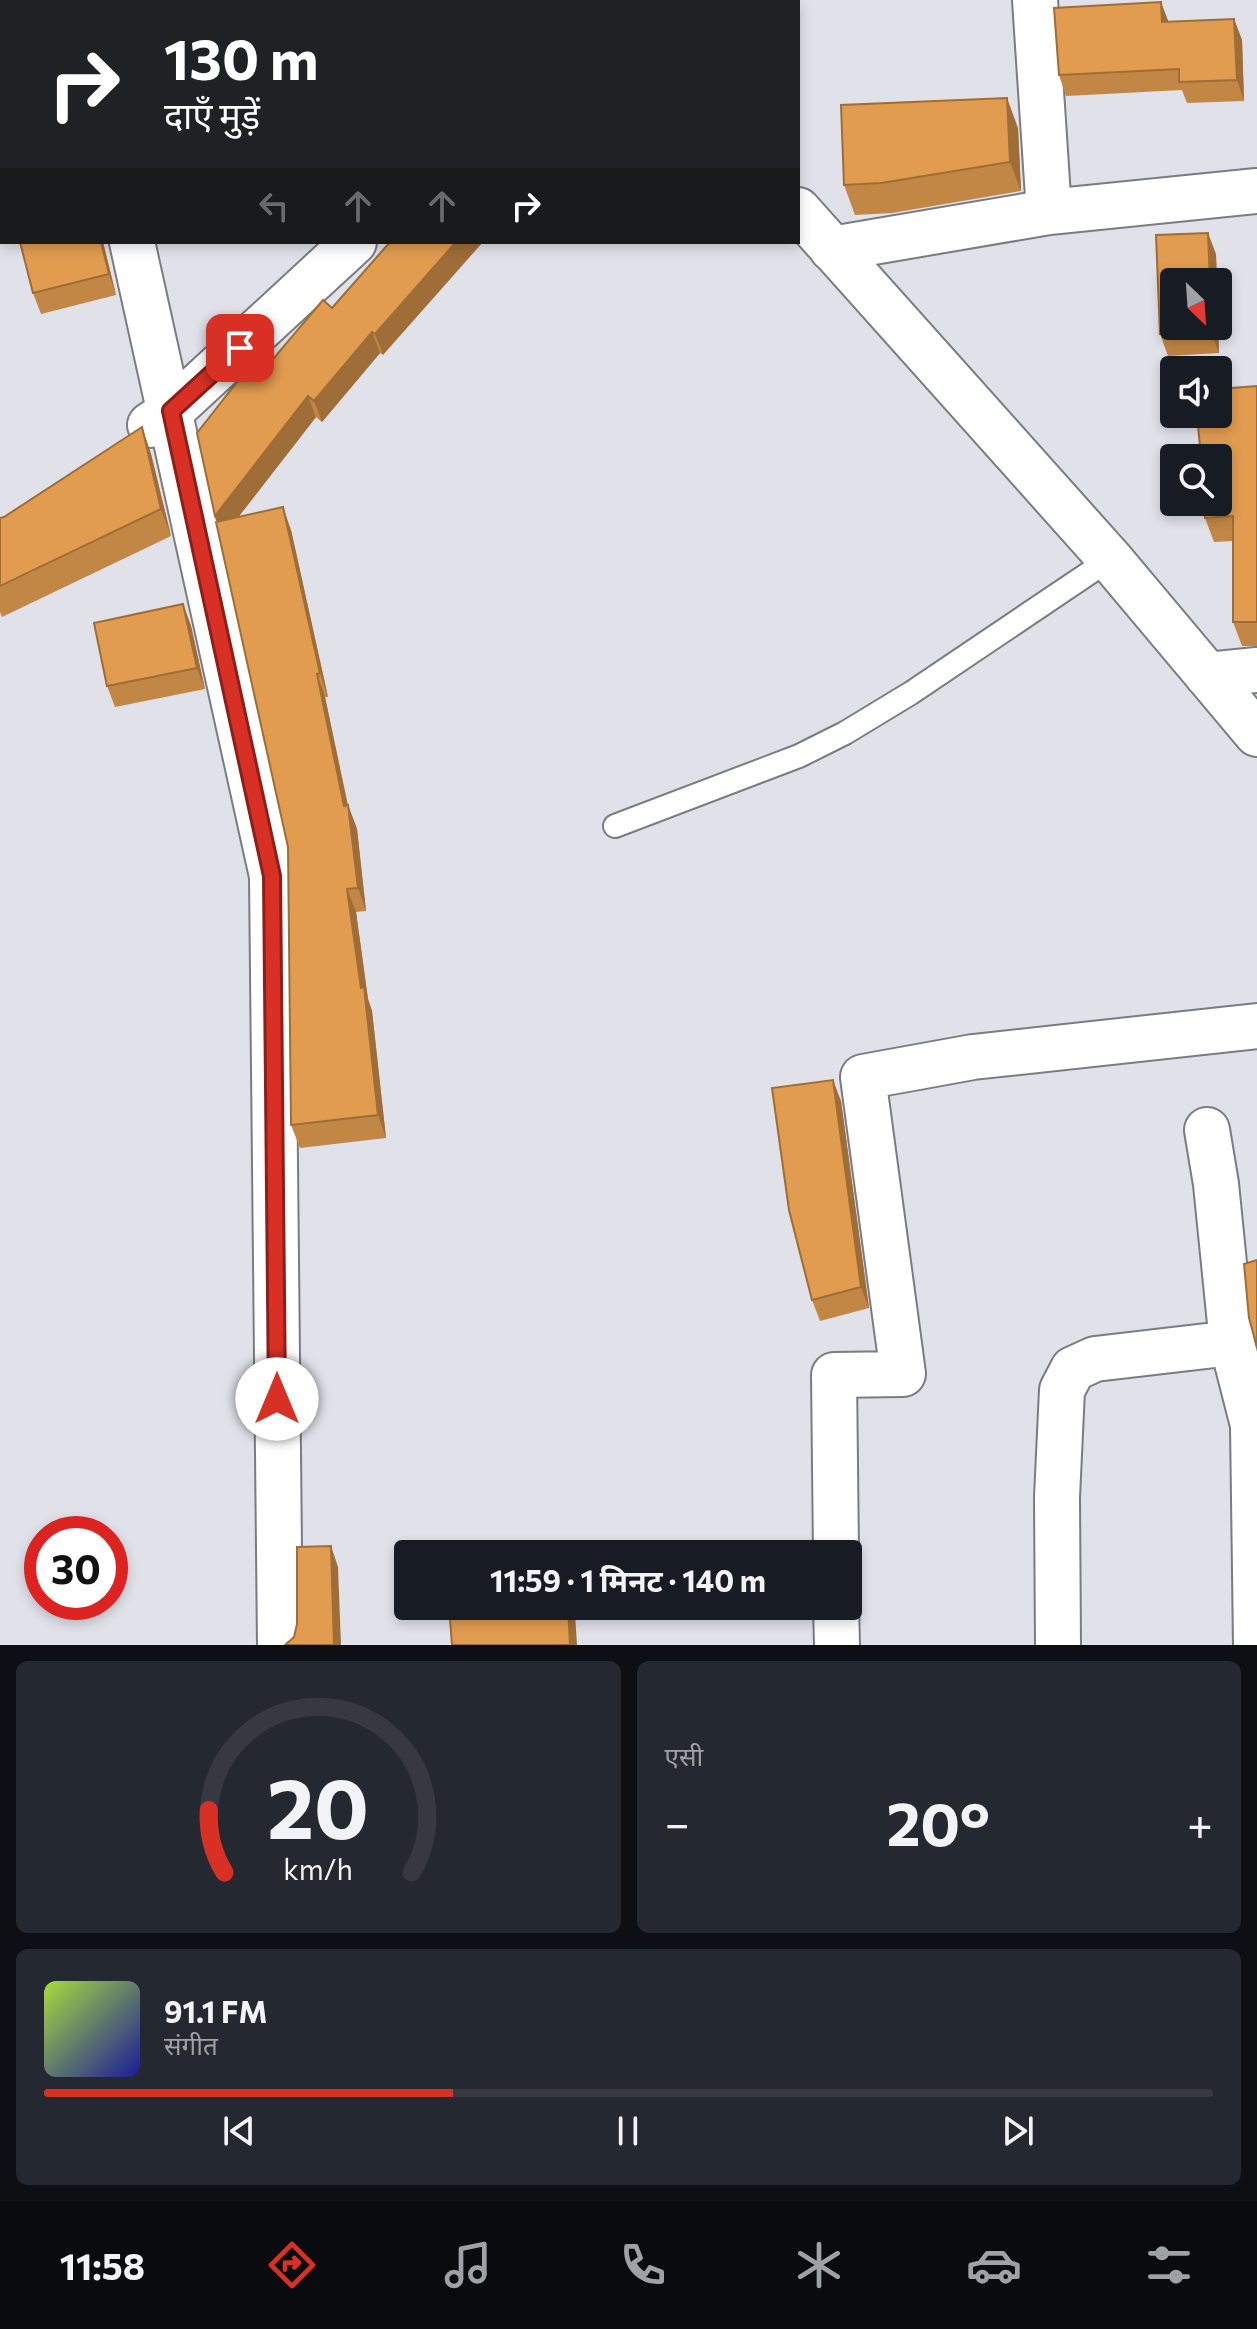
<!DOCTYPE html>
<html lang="hi">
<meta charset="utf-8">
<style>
body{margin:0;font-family:Commissioner,"Noto Sans Devanagari",sans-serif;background:#242831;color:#f1f3f6;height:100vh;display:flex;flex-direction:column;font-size:30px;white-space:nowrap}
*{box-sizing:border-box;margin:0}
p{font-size:26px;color:#9ea1a6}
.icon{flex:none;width:44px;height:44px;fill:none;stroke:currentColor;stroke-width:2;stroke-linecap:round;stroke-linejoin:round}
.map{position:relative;height:1645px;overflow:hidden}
.panel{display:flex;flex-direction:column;gap:16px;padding:16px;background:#0d0f14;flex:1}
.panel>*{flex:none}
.hud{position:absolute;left:0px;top:0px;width:800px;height:244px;box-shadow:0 4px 12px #0003;background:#202124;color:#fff;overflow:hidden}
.needle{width:52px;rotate:155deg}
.controls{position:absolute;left:1160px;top:268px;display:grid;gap:16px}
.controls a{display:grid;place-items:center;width:72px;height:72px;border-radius:8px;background:#171b24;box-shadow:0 4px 12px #0003;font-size:40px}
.speed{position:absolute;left:24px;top:1516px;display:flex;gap:16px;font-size:40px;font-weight:700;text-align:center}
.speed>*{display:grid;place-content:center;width:104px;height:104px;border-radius:50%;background:#171b24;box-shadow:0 4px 12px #0003;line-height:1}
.speed .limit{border:12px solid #d22;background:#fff;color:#111}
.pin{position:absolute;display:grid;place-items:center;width:68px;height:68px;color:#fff;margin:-34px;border-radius:16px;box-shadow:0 4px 12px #0006}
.me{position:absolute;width:88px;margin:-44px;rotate:0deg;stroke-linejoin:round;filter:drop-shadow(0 0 6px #0008)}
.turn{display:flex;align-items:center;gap:28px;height:168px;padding:0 32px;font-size:36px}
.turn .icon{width:104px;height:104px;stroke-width:2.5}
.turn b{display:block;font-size:56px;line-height:68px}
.lanes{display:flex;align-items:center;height:76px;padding:0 32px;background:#0003;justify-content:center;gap:40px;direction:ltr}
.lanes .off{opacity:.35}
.big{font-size:60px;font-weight:700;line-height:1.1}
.panel .widget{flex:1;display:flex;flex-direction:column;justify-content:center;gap:12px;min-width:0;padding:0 28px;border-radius:12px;background:#242831}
.panel .dial{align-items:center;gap:0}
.dial svg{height:208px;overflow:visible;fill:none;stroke:#363941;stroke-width:7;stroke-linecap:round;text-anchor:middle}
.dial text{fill:#f1f3f6;stroke:none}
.song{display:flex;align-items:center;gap:24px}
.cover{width:96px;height:96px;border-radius:12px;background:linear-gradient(135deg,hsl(80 70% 55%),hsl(240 70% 35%))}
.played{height:8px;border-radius:4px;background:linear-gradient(90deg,#d93025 35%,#363941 35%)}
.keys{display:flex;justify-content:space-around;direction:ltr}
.heat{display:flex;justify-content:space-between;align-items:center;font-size:44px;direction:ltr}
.panel .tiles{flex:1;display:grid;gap:16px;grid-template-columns:1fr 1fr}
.widget:last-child{grid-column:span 2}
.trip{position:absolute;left:394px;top:1540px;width:468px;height:80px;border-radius:8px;background:#171b24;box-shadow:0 4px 12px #0003;font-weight:700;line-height:80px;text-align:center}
.tabs{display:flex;height:128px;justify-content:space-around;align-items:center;background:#090b0e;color:#9ea1a6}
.tabs .icon{width:56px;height:56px}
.tabs .current{color:#d93025}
.tabs b{font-size:36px;color:#f1f3f6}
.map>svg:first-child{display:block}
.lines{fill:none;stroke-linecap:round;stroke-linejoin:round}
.lane-casing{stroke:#7b7b83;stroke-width:26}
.street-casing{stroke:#7b7b83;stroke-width:48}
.lane{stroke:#fff;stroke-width:22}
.street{stroke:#fff;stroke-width:44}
.wall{fill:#c28645}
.shaded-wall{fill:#9e6d38}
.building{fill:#e19c50;stroke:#9e6d38;stroke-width:2}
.route-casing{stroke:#8d1f18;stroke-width:20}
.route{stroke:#d93025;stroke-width:14}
</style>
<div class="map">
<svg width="1257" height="1645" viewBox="0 0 1257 1645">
<rect width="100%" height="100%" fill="#e1e1ea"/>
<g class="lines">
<defs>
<path id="lane" d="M615,826l184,-70 46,-23 66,-40 199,-134"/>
<path id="street" d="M609,0l2,2
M1035,0l14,212
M798,210l312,349 147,175
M132,242l140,634 8,769
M832,249l217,-37 208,-21
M150,425l21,-14 183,-169
M1207,675l50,-5
M1207,1130l9,54 16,159 21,82 3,220
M836,1554l-2,-179 69,-1 -40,-297 110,-20 284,-31
M836,1606l1,39
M1058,1645l-1,-148 5,-107 11,-21 22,-10 137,-16"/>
</defs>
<use href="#lane" class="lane-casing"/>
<use href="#street" class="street-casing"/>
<use href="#lane" class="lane"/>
<use href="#street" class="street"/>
</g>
<path class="wall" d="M0,0h89l1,2h-88v61h-2z
M505,0h83l3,2h-84z
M1234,19l8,21 2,61 -57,2 -5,-13 -116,6 -7,-21 109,-53z
M1018,128l3,63 -129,22 -37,2 -11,-30z
M103,242l13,53 -75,19 -8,-21z
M390,242l-7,113 -3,-2 -58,69 -6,-5 -78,100 53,13 37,167h-3l23,108 9,24 9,82 -10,1 12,87 4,12 14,127 -86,10 -9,-23 -3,-278 -73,-331 48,-145 69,-63z
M1216,254l3,99 -51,3 -8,-22z
M1257,386v260h-15l-9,-24v-81l-19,1 -9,-24z
M142,427l9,27 20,82 -169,81 -2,-5v-94l4,-1z
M183,604l8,22 14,63 -90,18 -8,-21z
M841,1101l28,207 -49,13 -8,-21z"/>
<path class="shaded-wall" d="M1161,2l8,21 -7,-1z
M1234,19l8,21 2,61 -7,-21z
M1007,98l11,30 3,63 -11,-29z
M1208,233l8,21 1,28h-7z
M101,242h2l13,53 -7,-21z
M456,242h27l-100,113 -8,-21z
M1218,318l1,35 -8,-21v-6h7z
M372,332l8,21 -58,69 -8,-21z
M308,396l8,21 -93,120 -8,-21z
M142,427l9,27 20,82 -10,-27z
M283,507l8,23 37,167 -8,-24z
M183,604l8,22 14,63 -8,-21z
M317,674l8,23 24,115 -1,-7 9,24 9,82 -8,-23 -14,-82z
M347,889l9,23 12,87 4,12 14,127 -8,-23z
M833,1080l8,21 28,207 -8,-21z
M331,1546l7,21 3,78h-7z
M568,1606h4l3,8 2,31h-7z"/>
<path class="building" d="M0,0h86v2h-84v38l-2,1z
M518,0h70l3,2h-71z
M1161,2l1,20 72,-3 3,61 -58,2v-13l-120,6 -5,-67z
M1007,98l3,64 -129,21 -37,2 -3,-80z
M1208,233l2,49h-36v44h37v6l-51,2 -4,-99z
M20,242h81l8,32 -76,19z
M390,242h66l-81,92 -3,-2 -58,69 -6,-5 -93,120 -18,-83 55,-70 11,8 60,-71 9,8z
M1257,386v236h-24v-106l-28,2 -1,-16h14v-44h-17l-4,-44h21v-25z
M142,427l19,82 -161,77v-68l4,-1z
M283,507l37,166 -3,1 27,132 4,-1 10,83 -11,1 14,99 3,-1 14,128 -87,10 -3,-278 -72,-325z
M183,604l14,64 -90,18 -13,-63z
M833,1080l28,207 -49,13 -23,-90 -17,-122z
M1257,1260v87l-8,-29 -5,-54z
M331,1546l3,99h-49l9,-8 3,-13v-77z
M449,1606h119l2,39h-118z"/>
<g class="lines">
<defs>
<path id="route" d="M240,348l-69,63 101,465 5,523"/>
</defs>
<use href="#route" class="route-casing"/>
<use href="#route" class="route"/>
</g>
</svg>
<div class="controls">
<a><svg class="needle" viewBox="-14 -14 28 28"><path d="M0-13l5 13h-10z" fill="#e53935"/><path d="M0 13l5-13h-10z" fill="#9ea1a6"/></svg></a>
<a><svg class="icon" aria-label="sound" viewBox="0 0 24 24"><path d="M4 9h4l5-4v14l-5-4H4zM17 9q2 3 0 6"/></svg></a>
<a><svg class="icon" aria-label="search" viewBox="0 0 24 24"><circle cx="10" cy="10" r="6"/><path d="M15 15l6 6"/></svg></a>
</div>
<div class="speed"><div class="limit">30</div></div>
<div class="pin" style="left:240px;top:348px;background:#d93025"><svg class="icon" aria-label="arrive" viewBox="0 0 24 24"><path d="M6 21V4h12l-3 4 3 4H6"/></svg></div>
<svg class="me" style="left:277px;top:1399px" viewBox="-20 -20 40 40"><circle r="19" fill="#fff"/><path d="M0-13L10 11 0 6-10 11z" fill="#d93025"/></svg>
<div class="trip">11:59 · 1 मिनट · 140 m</div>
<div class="hud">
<div class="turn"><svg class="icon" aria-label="right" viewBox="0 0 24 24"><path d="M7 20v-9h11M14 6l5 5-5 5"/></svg><div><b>130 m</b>दाएँ मुड़ें</div></div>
<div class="lanes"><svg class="icon off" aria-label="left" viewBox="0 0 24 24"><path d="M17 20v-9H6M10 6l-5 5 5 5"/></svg><svg class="icon off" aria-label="ahead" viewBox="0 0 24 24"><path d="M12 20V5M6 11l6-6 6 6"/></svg><svg class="icon off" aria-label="ahead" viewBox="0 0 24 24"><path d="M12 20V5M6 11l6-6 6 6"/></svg><svg class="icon" aria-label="right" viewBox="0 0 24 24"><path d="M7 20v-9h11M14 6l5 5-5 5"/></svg></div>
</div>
</div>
<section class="panel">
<div class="tiles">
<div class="widget dial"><svg viewBox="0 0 100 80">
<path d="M14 69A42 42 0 1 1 86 69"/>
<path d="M14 69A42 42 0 0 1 8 45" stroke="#d93025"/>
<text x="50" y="56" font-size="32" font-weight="700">20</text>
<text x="50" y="72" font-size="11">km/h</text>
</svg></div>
<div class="widget"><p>एसी</p>
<div class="heat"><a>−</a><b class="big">20°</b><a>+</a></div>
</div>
<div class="widget">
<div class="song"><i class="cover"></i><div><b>91.1 FM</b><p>संगीत</p></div></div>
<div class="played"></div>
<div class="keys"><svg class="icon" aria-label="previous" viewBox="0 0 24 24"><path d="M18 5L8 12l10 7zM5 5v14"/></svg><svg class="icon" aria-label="pause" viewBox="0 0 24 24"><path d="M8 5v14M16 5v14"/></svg><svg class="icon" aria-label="next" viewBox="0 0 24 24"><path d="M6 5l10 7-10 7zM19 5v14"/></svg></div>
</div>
</div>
</section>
<nav class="tabs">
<b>11:58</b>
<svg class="icon current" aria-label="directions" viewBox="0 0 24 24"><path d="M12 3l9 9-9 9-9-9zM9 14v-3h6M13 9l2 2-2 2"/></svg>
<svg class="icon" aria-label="music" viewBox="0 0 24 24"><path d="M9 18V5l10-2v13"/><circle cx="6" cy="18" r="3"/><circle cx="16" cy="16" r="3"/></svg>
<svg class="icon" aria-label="phone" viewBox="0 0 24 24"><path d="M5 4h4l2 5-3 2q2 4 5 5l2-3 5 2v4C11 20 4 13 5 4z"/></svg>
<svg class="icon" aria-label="climate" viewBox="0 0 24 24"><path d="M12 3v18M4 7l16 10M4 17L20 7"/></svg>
<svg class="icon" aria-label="car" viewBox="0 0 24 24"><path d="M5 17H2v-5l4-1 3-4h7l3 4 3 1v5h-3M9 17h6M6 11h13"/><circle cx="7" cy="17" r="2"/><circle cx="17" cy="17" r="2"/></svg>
<svg class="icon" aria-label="filters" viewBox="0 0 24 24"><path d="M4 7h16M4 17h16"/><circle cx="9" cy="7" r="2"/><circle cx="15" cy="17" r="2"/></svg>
</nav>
